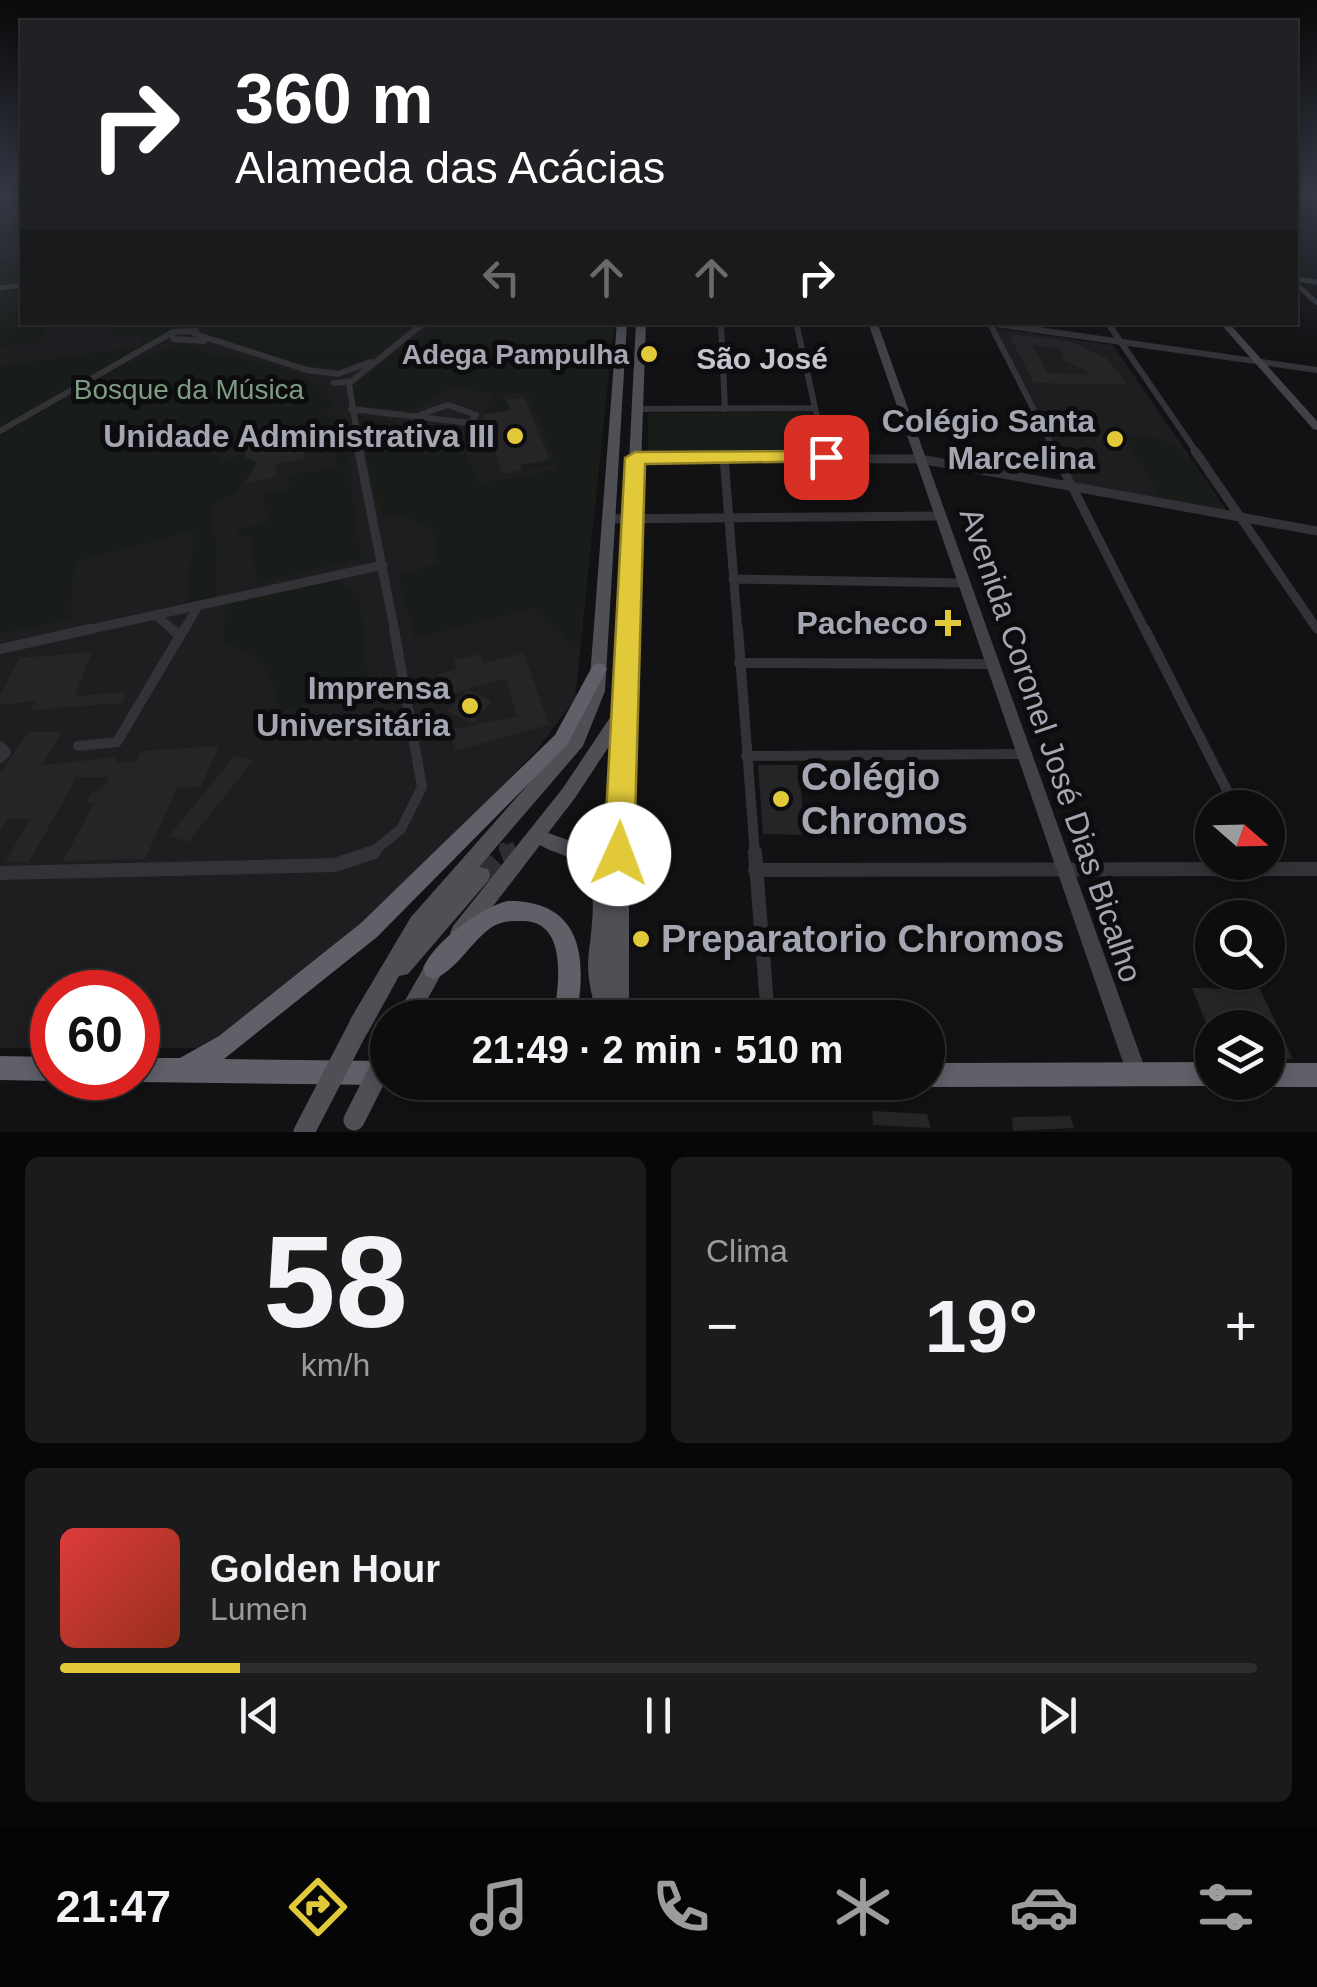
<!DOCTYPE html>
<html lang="pt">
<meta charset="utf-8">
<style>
body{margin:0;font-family:Arial,sans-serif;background:#1c1b1c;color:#f1f3f6;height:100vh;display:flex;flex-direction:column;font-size:38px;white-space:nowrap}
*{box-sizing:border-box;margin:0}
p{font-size:32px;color:#9b9c9e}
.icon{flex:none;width:55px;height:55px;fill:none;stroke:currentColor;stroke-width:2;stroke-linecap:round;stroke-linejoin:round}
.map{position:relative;height:1132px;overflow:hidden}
.drawer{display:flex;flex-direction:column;gap:25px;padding:25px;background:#080708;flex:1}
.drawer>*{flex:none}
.guide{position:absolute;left:20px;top:20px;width:1278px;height:305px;border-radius:0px;box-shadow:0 5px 15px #0003,0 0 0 2px #2e2d2e;background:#202124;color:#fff;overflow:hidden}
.needle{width:65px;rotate:110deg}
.fabs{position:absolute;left:1195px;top:790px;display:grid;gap:20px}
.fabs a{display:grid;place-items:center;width:90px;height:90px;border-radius:50%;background:#0e0d0e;box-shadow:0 5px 15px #0003,0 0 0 2px #2e2d2e;font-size:50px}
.speed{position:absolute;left:30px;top:970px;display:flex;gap:20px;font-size:50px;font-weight:700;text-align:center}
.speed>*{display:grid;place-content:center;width:130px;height:130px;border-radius:50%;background:#0e0d0e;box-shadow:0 5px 15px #0003,0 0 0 2px #2e2d2e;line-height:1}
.speed .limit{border:15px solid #d22;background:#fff;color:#111}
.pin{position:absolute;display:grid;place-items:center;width:85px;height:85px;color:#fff;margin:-42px;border-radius:20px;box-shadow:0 5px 15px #0006}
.me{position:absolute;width:110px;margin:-55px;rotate:2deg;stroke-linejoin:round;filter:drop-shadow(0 0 8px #0008)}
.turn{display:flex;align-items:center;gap:35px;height:210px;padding:0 50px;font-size:45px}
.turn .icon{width:130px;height:130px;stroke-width:2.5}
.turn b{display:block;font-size:70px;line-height:85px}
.lanes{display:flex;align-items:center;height:95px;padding:0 50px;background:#0003;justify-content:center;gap:50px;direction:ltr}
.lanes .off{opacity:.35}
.big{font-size:75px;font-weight:700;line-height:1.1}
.drawer .widget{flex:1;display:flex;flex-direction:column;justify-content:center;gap:15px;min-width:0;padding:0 35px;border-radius:15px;background:#1c1b1c}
.drawer .dial{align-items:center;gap:0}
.dial b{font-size:130px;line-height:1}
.song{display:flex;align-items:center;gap:30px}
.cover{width:120px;height:120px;border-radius:15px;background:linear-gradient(135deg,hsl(0 70% 55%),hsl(10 70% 35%))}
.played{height:10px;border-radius:5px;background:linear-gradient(90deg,#e2c93a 15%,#2e2d2e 15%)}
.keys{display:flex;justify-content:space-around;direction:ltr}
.heat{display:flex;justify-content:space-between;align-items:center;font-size:55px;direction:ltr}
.drawer .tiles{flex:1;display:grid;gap:25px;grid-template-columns:1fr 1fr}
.widget:last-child{grid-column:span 2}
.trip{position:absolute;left:370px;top:1000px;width:575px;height:100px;border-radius:50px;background:#0e0d0e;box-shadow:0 5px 15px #0003,0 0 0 2px #2e2d2e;font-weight:700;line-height:100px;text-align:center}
.tabs{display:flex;height:160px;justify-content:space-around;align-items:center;background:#060506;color:#9b9c9e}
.tabs .icon{width:70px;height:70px}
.tabs .current{color:#e2c93a}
.tabs b{font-size:45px;color:#f1f3f6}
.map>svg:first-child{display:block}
.built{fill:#1e1d20}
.green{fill:#181d1a}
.building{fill:#252427;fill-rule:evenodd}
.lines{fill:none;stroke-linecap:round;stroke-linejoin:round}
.primary-tunnel-far1{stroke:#2f2f33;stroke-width:16;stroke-dasharray:16 9;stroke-linecap:butt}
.primary-tunnel{stroke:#2f2f33;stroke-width:21;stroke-dasharray:21 10;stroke-linecap:butt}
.street-far4{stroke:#333337;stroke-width:5}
.street-far3{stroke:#333337;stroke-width:6}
.street-far2{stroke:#333337;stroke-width:9}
.street-far1{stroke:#333337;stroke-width:10}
.street{stroke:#333337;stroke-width:14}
.secondary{fill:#414147;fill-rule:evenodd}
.primary{fill:#4f4f56;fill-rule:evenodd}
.highway{fill:#5f6068;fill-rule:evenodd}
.primary-bridge{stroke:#4f4f56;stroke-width:21}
.route{fill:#e2c93a;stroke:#938326;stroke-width:2.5}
.poi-dot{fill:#e2c93a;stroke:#0d0c0e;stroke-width:4}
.labels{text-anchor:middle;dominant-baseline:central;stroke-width:10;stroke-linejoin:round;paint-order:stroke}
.far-poi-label{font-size:28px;font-weight:bold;fill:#a4a6b2;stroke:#0d0c0e;text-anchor:end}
.far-park-label{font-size:28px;fill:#7c9c84;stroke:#0d0c0e}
.far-neighbourhood-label{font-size:30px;font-weight:bold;fill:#c4c5cf;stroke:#0d0c0e}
.poi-label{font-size:32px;font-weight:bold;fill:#a4a6b2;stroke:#0d0c0e;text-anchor:end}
.street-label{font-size:32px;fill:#a4a6b2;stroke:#0d0c0e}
.near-poi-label{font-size:38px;font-weight:bold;fill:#a4a6b2;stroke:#0d0c0e;text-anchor:start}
</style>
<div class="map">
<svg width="1317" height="1132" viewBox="0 0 1317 1132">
<rect width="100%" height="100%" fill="#121113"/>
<path class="built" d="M0,195h22v127l592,1 -39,376 -38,51 -147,149 -176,149h-76v-56h-86v56h-52z
M995,328l118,17 114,166 -151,-27z"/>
<path class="green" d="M0,195h22v16l-13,2 -3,5 16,-1v26l-22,1v-35l9,-6 -9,1z
M11,257l5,10 6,2v53l25,1 -7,18 -40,7v-85z
M131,322l52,1 -183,104v-60l140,-21 2,-13 -29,3 4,-11z
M201,323h215c-19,14 -41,34 -65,41 -44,12 -101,-16 -143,-28z
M437,323h177l-35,325 -9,-1 -8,-12 -31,-27 -116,30 -17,-64 40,-10 -6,-35 -24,-11 -28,-3 -22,-99 98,16 24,52 79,-15 -3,-6 -35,8 -10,-30 19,22 24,-6 -28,-66 -28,5 8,4 13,32 -19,-20 -18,3 13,-20 -42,-10 -39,26 -59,-6 -2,-15 4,-7z
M182,343l33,13 9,-2c30,8 105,18 108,53l-9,6 10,7 5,15 10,-2 3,40 -12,-3 11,9 11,80 -104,24 -6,-47 -13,2v-8l30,-8 -5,-27 26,-6 -1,-14 47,-7 3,-32 -25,4 -3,-9 -31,6 -2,-17 -39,8 -1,8 -18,3 1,23 34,-9 3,9c-12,21 -23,37 -48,43l8,42 -2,53 -30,7 10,-77 -121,32 -4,56 -70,16v-201l111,-64z
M810,412l10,42h-172v-41z
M1122,435c66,1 67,24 102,74l-63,-12z
M335,581l24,11 9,93 -26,14 -64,14c-2,-36 -18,-63 -54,-70l1,-39z"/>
<path class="building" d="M1017,335l55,7 36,17 19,26 -93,-2 -24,-46zM1032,345l30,4 1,11 30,15 -45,-2z
M524,397l26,63 -30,5 2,5 -20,4 -19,-60 27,-4 -4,-10z
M271,425l3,18h29l3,16 -31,5 2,13 -32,7 12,-22 -12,-4v-28z
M92,652l-17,44 52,-4 -5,11 -91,7 4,-9 -35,4v-9l19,-38z
M524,653l25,72 -94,26 -5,-22 67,-12 -11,-39 -39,11 25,12 -20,23 -25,-13 20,-21 -24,6 -5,-22 18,-4 -2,-10 27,-6 2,9z
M28,732h34l-20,33 76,-8 -3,5h21l5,-11 78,-5 -18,41 -24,1 -32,71 -82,2 31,-58h-8l6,-12h9l8,-14h-32l-48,85h-24l25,-43h-22l-8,13v-59z
M235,755l18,6 -65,81 -19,-6z
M758,765h40l8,70 -43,-1z
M1192,988l68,1 33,70h-25v-31h-60z
M872,1111l55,3 4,14 -58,-3z
M1070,1116l4,12 -61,3 -1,-14z"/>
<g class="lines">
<path class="primary-tunnel-far1" d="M501,855l26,-10"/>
<path class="primary-tunnel" d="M481,875l17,-19 10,-4"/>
<path class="street-far4" d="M1295,279l22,3
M1295,283l22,20
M0,288l22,-3"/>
<path class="street-far3" d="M721,322l4,87
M796,322l29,131
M982,322l335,48
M989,322l67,131
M1107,322l90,131
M171,334l3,5 30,2
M195,334l112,36 31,4 33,-12
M334,383l18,-2 73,-59
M349,383l11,70
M351,409l119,14 6,-8 -28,-10 -28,10
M637,409l178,-1
M0,431l173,-99 23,-1"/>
<path class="street-far2" d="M359,451l36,181
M825,451l1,6
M1054,451l92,181
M1195,451l122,178
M724,457l14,175
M635,458l285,1 397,72
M610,519l331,-3
M733,579l231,4
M157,616l18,16
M78,632l305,-67
M183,632l14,-24"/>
<path class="street-far1" d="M172,629l8,7
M738,629l17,226
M1145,629l91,179
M0,649l90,-20
M739,663l254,1
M0,746l6,6 -6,6
M78,746l39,-4 67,-113
M746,756l279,-2
M369,855l32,-26 21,-42 -28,-158"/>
<path class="street" d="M755,852l13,166
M755,870l562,-1
M0,873l335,-8 39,-13"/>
<path class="secondary" d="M868,322h9l270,752 -3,7 -7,3 -7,-3 -3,-7z
M1219,322h9l89,99v9l-4,-1z"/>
<path class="primary" d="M617,322h10l-22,369 -22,55 -104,121 9,2 2,6 -2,6 -80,93 -9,2 -32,58 -8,3 -8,-3 -3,-8 3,-8 60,-101 159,-180 19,-46z
M636,322h10l-17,494v202h-31c-5,-18 -10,-35 -10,-54 1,-25 12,-70 -3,-92 -10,-17 -31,-18 -45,-27l-73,95 -7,2 -7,-2 -3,-7 3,-7 110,-138 48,-72 6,-13zM615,737l-5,150c-15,-39 -24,-41 -62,-54l27,-35z
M438,952l7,3 3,7 -31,56h-22l36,-63z"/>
<path class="highway" d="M599,663l6,2 2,4 -40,76 -190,192 -153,122 159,2 5,2 1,19 -6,3 -245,-3 -9,-3 9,-1v-20h42l39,-22 142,-113 194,-188 38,-70z
M507,901c75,-1 81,56 69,117h-23c6,-30 16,-98 -31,-97 -11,0 -20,0 -30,6 -21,14 -35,43 -58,52l-8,-3 -3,-8c12,-27 56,-59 84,-67z
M0,1056l52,1v21h9l-9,3 -52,-1z
M1212,1062v20h9l-9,4 -284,1 -9,-5h9v-19z
M1268,1063h49v24h-49l-9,-3 9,-2z"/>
<path class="primary-bridge" d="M354,1120l34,-67
M304,1132l55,-106"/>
</g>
<linearGradient id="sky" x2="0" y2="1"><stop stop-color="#0a090a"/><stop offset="0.55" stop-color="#333844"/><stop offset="1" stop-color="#333844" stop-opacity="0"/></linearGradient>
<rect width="1317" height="353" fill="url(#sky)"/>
<path class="route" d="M826,451l10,6 -3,4 -188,3 -11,390 -4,10 -11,4 -11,-4 -4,-10 21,-396 10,-6z"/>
<g class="poi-dot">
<circle cx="649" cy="354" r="10"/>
<circle cx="515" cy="436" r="10"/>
<circle cx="1115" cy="439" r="10"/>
<path d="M943 608h10v10h10v10h-10v10h-10v-10h-10v-10h10z"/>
<circle cx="470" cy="706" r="10"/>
<circle cx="781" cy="799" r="10"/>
<circle cx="641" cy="939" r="10"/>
</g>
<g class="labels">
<g class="far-poi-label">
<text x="629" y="354">Adega Pampulha</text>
</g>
<g class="far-park-label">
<text x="189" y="389">Bosque da Música</text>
</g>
<g class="far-neighbourhood-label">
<text x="762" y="358">São José</text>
</g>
<g class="poi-label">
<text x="1095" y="421">Colégio Santa<tspan x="1095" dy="37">Marcelina</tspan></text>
<text x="495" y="436">Unidade Administrativa III</text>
<text x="928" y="623">Pacheco</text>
<text x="450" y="688">Imprensa<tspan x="450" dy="37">Universitária</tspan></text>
</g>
<g class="street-label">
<text transform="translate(1051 745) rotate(71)">Avenida Coronel José Dias Bicalho</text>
</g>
<g class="near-poi-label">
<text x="801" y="777">Colégio<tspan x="801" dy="44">Chromos</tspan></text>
<text x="661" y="939">Preparatorio Chromos</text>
</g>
</g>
</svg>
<div class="fabs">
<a><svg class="needle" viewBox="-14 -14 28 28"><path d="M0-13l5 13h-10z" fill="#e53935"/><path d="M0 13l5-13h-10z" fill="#9b9c9e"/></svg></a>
<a><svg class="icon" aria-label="search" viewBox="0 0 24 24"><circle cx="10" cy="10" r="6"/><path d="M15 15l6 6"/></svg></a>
<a><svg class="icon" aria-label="layers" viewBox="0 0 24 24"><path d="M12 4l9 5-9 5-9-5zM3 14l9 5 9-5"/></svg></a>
</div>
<div class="speed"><div class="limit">60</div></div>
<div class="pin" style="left:826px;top:457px;background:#d93025"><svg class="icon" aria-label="arrive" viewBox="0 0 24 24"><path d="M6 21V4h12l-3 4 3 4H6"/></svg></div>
<svg class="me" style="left:619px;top:854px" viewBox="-20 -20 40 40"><circle r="19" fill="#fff"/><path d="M0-13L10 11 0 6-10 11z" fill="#e2c93a"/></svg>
<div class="trip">21:49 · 2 min · 510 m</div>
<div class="guide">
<div class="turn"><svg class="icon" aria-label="right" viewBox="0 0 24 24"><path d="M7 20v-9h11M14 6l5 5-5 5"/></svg><div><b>360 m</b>Alameda das Acácias</div></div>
<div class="lanes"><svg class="icon off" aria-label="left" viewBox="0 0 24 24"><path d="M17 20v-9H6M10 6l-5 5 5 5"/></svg><svg class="icon off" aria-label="ahead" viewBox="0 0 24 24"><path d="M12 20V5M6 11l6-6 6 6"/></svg><svg class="icon off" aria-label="ahead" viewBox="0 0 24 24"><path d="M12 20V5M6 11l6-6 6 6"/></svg><svg class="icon" aria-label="right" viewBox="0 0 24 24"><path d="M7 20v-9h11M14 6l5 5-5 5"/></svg></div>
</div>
</div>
<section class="drawer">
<div class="tiles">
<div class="widget dial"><b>58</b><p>km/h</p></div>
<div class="widget"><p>Clima</p>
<div class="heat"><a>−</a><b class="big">19°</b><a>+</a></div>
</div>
<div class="widget">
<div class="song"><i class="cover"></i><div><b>Golden Hour</b><p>Lumen</p></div></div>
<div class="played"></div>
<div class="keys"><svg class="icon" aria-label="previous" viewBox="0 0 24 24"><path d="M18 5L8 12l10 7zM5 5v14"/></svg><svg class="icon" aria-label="pause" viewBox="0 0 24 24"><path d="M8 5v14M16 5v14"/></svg><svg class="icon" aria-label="next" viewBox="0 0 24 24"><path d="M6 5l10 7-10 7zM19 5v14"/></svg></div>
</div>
</div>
</section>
<nav class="tabs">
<b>21:47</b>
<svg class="icon current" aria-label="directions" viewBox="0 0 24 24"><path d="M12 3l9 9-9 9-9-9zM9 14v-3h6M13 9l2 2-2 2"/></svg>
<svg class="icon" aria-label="music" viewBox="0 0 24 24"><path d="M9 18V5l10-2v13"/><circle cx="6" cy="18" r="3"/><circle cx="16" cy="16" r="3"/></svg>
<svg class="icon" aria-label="phone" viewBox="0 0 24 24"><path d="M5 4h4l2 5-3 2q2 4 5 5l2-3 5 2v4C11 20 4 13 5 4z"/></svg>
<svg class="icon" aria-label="climate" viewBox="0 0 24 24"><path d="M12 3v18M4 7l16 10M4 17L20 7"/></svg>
<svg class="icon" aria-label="car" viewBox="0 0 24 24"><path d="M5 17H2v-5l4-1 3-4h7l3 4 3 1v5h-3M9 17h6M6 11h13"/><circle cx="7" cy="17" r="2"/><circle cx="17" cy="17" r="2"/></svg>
<svg class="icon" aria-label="filters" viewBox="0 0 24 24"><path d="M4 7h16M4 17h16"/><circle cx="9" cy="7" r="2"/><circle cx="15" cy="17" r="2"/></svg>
</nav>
